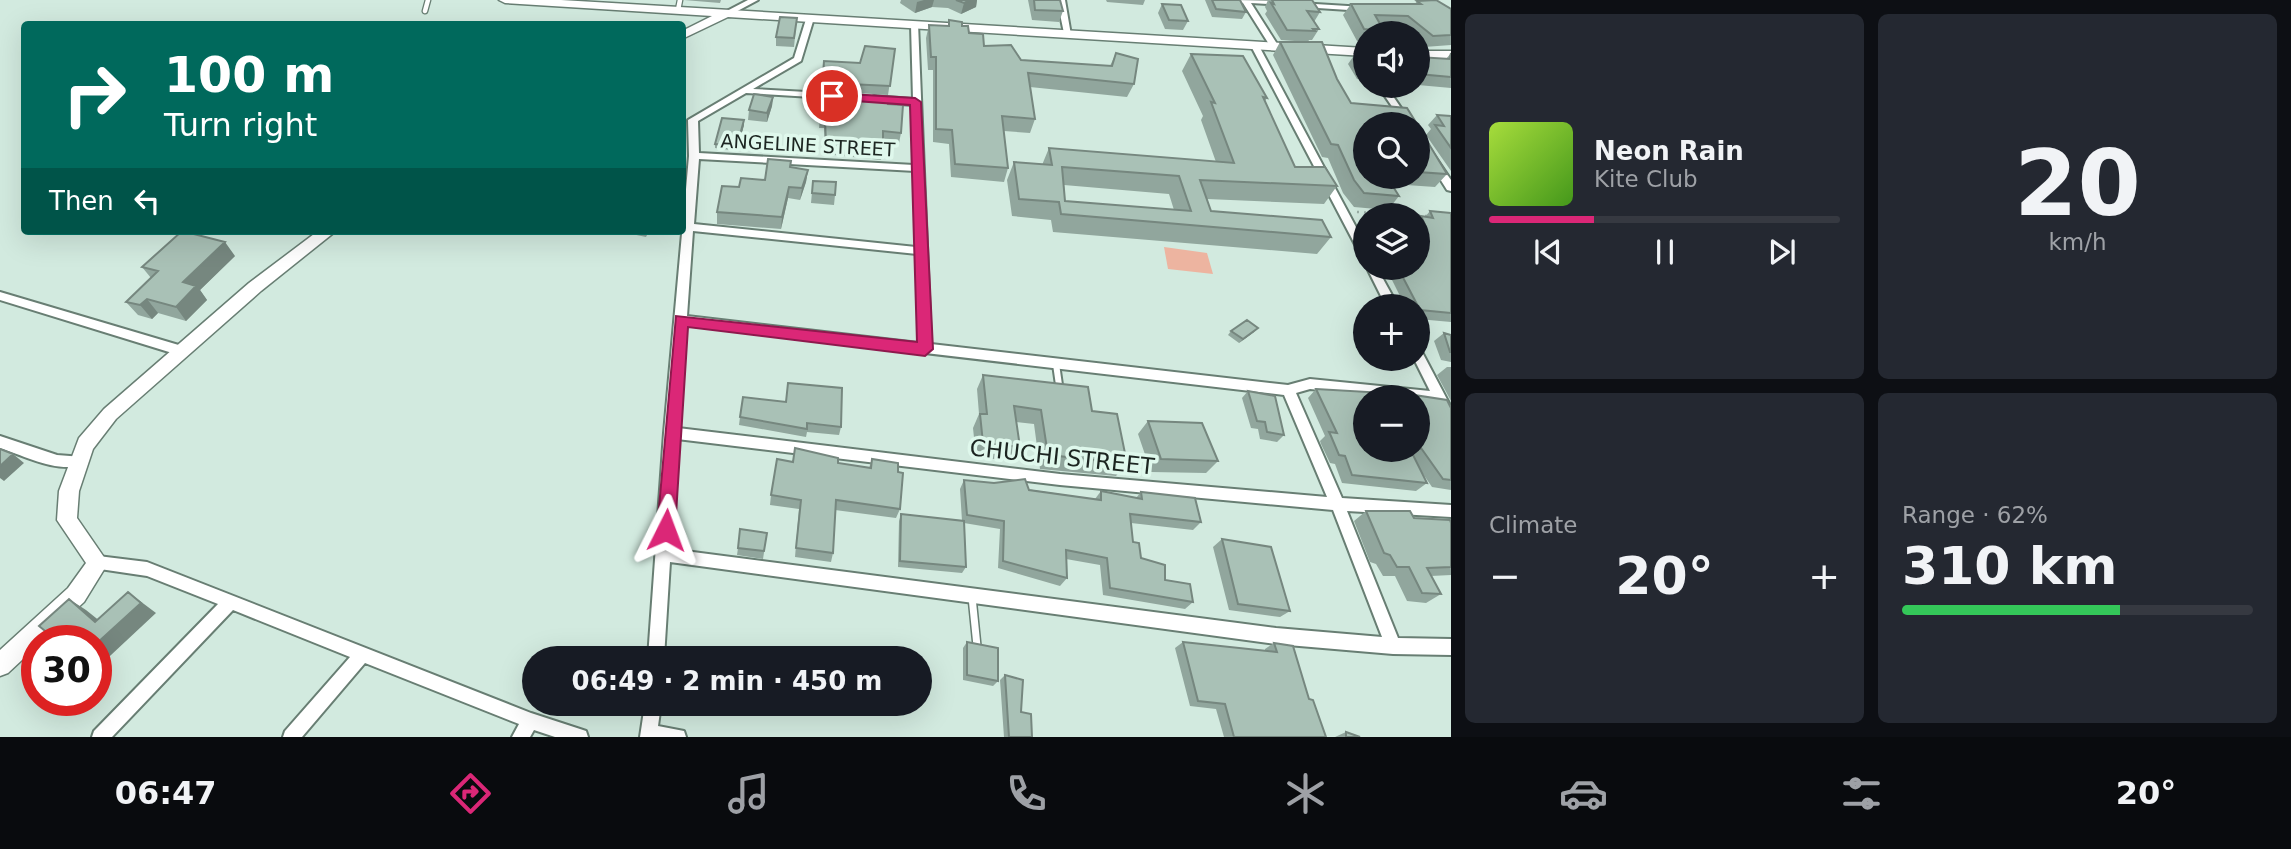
<!DOCTYPE html>
<meta charset="utf-8">
<style>
body{margin:0;font-family:"DejaVu Sans",sans-serif;background:#242831;color:#f1f3f6;height:100vh;display:flex;flex-direction:column;font-size:26px;white-space:nowrap}
*{box-sizing:border-box;margin:0}
p{font-size:23px;color:#9ea1a6}
.icon{flex:none;width:38px;height:38px;fill:none;stroke:currentColor;stroke-width:2;stroke-linecap:round;stroke-linejoin:round}
.map{position:relative;flex:1;overflow:hidden}
.sheet{display:flex;flex-direction:column;gap:14px;padding:14px;background:#0d0f14;width:840px}
.sheet>*{flex:none}
.banner{position:absolute;left:21px;top:21px;width:665px;height:214px;border-radius:7px;box-shadow:0 7px 28px #0002;background:#00695c;color:#fff;overflow:hidden}
.controls{position:absolute;left:1353px;top:21px;display:grid;gap:14px}
.controls a{display:grid;place-items:center;width:77px;height:77px;border-radius:50%;background:#171b24;box-shadow:0 7px 28px #0002;font-size:35px}
.speed{position:absolute;left:21px;top:625px;display:flex;gap:14px;font-size:35px;font-weight:700;text-align:center}
.speed>*{display:grid;place-content:center;width:91px;height:91px;border-radius:50%;background:#171b24;box-shadow:0 7px 28px #0002;line-height:1}
.speed .limit{border:10px solid #d22;background:#fff;color:#111}
.pin{position:absolute;display:grid;place-items:center;width:60px;height:60px;color:#fff;margin:-30px;border:4px solid #fff;border-radius:50%;box-shadow:0 2px 7px #0007}
.me{position:absolute;width:77px;margin:-38px;rotate:3deg;stroke-linejoin:round;filter:drop-shadow(0 0 5px #0008)}
.turn{display:flex;align-items:center;gap:24px;height:147px;padding:0 28px;font-size:32px}
.turn .icon{width:91px;height:91px;stroke-width:2.5}
.turn b{display:block;font-size:49px;line-height:60px}
.then{display:flex;align-items:center;height:66px;padding:0 28px;background:#0003;gap:14px;font-size:26px}
.big{font-size:52px;font-weight:700;line-height:1.1}
.sheet .card{flex:1;display:flex;flex-direction:column;justify-content:center;gap:10px;min-width:0;padding:0 24px;border-radius:10px;background:#242831}
.sheet .dial{align-items:center;gap:0}
.dial b{font-size:91px;line-height:1}
.song{display:flex;align-items:center;gap:21px}
.cover{width:84px;height:84px;border-radius:10px;background:linear-gradient(135deg,hsl(80 70% 55%),hsl(100 70% 35%))}
.played{height:7px;border-radius:4px;background:linear-gradient(90deg,#db2777 30%,#363941 30%)}
.keys{display:flex;justify-content:space-around;direction:ltr}
.heat{display:flex;justify-content:space-between;align-items:center;font-size:38px;direction:ltr}
.charge{height:10px;border-radius:5px;background:linear-gradient(90deg,#34c759 62%,#363941 0)}
.sheet .tiles{flex:1;display:grid;gap:14px;grid-template-columns:repeat(2,1fr)}
.trip{position:absolute;left:522px;top:646px;width:410px;height:70px;border-radius:35px;background:#171b24;box-shadow:0 7px 28px #0002;font-weight:700;line-height:70px;text-align:center}
.tabs{display:flex;height:112px;justify-content:space-around;align-items:center;background:#090b0e;color:#9ea1a6}
.tabs .icon{width:49px;height:49px}
.tabs .on{color:#db2777}
.tabs b{font-size:32px;color:#f1f3f6}
main{display:flex;flex:1;min-height:0}
.map>svg:first-child{display:block}
.green{fill:#edb4a0}
.lines{fill:none;stroke-linecap:round;stroke-linejoin:round}
.lane-far2-casing{stroke:#687e73;stroke-width:7}
.lane-far1-casing{stroke:#687e73;stroke-width:10}
.lane-casing{stroke:#687e73;stroke-width:10}
.street-casing{stroke:#687e73;stroke-width:4}
.secondary-casing{stroke:#687e73;stroke-width:3}
.path{stroke:#9bafa6;stroke-width:2.5;stroke-dasharray:2 5;stroke-linecap:butt}
.lane-far2{stroke:#fff;stroke-width:4.5}
.lane-far1{stroke:#fff;stroke-width:6}
.lane{stroke:#fff;stroke-width:7}
.street{fill:#fff;fill-rule:evenodd}
.secondary{fill:#fff;fill-rule:evenodd}
.wall{fill:#91a69d;fill-rule:evenodd}
.shaded-wall{fill:#76877f}
.building{fill:#a9c1b6;stroke:#76877f;stroke-width:2;fill-rule:evenodd}
.route{fill:#db2777;stroke:#8e194d;stroke-width:2}
.labels{text-anchor:middle;dominant-baseline:central;stroke-width:7;stroke-linejoin:round;paint-order:stroke}
.far-street-label{font-size:19px;fill:#1c2521;stroke:#dff8ec}
.street-label{font-size:23px;fill:#1c2521;stroke:#dff8ec}
</style>
<main>
<div class="map">
<svg width="1451" height="737" viewBox="0 0 1451 737">
<rect width="100%" height="100%" fill="#d2eadf"/>
<path class="green" d="M1164,247l43,6 6,21 -45,-5z"/>
<g class="lines">
<defs>
<path id="lane-far2" d="M678,10l2,-10
M425,11l3,-11"/>
<path id="lane-far1" d="M1056,364l3,21"/>
<path id="lane" d="M972,597l5,49"/>
<path id="street" d="M748,0h10l-28,15 -7,-2z
M1057,0h8l6,35 -7,-2z
M1235,0l52,1v4h-3l-33,-2 28,44 -1,2h-6l-29,-46z
M1299,3l65,4 4,2 -4,2 -62,-4h-3z
M807,16l7,2 -13,43 -48,28 89,5 3,1v4l-99,-6 -48,28 1,32 215,12 -1,-60 -39,-3 -5,-3 5,-3 39,3 -2,-74 7,-2 13,321 357,41 22,-6 120,12 -16,-32h4v-9l4,2 29,55v17l-5,-1 -10,-21 -18,-2v-3h-26l-82,-8 -14,4 46,105 109,7v12l-104,-6 51,127 53,1v16l-58,-1 -117,-10 -606,-82 -6,96h-16l16,-225 25,-277 -1,-36 106,-62zM699,159l216,12 1,76 -222,-23zM693,231l224,23 2,89 -232,-27zM686,325l598,70 43,102 -267,-23 -382,-46zM677,439l383,46 273,25 49,127 -106,-9 -606,-79z
M1255,43l4,3 106,198v14l-5,-4 -109,-208z
M1378,86h8l26,38h-8z
M1418,135l3,1 30,44v11l-4,-1 -29,-46z
M1367,268h10l21,38h-12z
M0,292l182,54 6,5 -6,5 -182,-56z
M0,436l57,19 26,2 2,4 -2,4c-27,8 -58,-9 -83,-17z
M98,556l49,6 384,151 49,16 6,2 2,6h-33l-21,-7 -4,7h-18l7,-13 -154,-61 -63,74h-19l2,-6 65,-74 -117,-47 -121,127h-20l2,-6 124,-127 -71,-28 -54,-8 -2,-5 2,-5z
M645,704h16l-3,22 26,5 2,6h-46z"/>
<path id="secondary" d="M499,0h62l804,48v8l-637,-39 -46,22v-8l30,-15 -207,-13z
M1418,51h33v8h-33z
M318,231h18l-75,60 -145,128 -23,30 -14,42 -2,27 31,45 -24,39 -41,38h-6v6l-29,27 -8,3v-26l68,-62 18,-25 -29,-43 2,-29 20,-53 25,-29 145,-126z"/>
</defs>
<use href="#lane-far2" class="lane-far2-casing"/>
<use href="#lane-far1" class="lane-far1-casing"/>
<use href="#lane" class="lane-casing"/>
<use href="#street" class="street-casing"/>
<use href="#secondary" class="secondary-casing"/>
<path class="path" d="M1357,212l53,3
M1418,216h9"/>
<use href="#lane-far2" class="lane-far2"/>
<use href="#lane-far1" class="lane-far1"/>
<use href="#lane" class="lane"/>
<use href="#street" class="street"/>
<use href="#secondary" class="secondary"/>
</g>
<path class="wall" d="M684,0h37l-1,3z
M901,0h76l-1,7 -15,7 -13,-6 -16,-1 -17,6 -15,-10z
M1028,0h32l3,11 -4,11 -27,-2z
M1106,0h39l-2,5 -36,-3z
M1205,0h35l6,12 -4,7 -30,-2z
M1268,0h44l8,12 -6,10 5,7 -7,11h-3l-1,2 -27,-2 -16,-26 2,-3 -2,-4z
M1417,1l34,8v36l-27,2 -6,-5v-9h-11l-7,-5 -19,-1 3,4 -1,2h-18v9l-8,-1 -14,-26 8,-11h64z
M1162,4l26,17 -5,9 -18,-1 -7,-16z
M949,20l13,6 22,20 37,14 89,6 6,-13 18,31 -7,13 -97,-10 5,32 -5,14 -26,-2 4,37 -4,14 -53,-5 -2,-33 -16,-2v-72h-5l-2,-32 3,-13 19,1z
M796,27l-2,20 -18,-1v-9z
M1280,42l57,37 28,98h53v-51l29,48 -12,13 -43,-3 7,12 -11,14 -34,-3 -11,-14 -15,-35 -6,-1 -49,-102z
M895,49l-7,46 -61,-4 1,-7 -6,-1 2,-22 36,2z
M1451,53v35l-33,-3v-28l28,2z
M1191,54l76,44 -2,3 30,66 42,19 -13,18 -117,-5 4,12 120,26 -14,17 -264,-22 -2,-12 -39,-4 -5,-36 7,-18 28,3 7,-17 167,14 -15,-42 2,-4 -21,-45zM1064,185l105,9 5,16 -109,-9z
M1355,54h10v26l-8,-1 -9,-15z
M773,97l-1,9 -5,16 -19,-2 1,-10z
M888,104l13,29 -2,10 -16,-2v10l-2,9 -56,-6 -1,-26h-5l1,-10z
M1437,115l14,1v55l-25,-36 5,-6 -3,-4z
M744,125l-7,26 -22,-3v-4z
M791,167l17,3 -2,12 -6,18 -12,-2 -7,31 -64,-5v-12l22,-25 26,-7z
M813,181l22,14 -1,10 -23,-2z
M1430,211l21,2v109l-33,-3v-13h-13l-19,-38h32v-49l3,-3 4,1z
M617,231h32l-3,6z
M235,256l-35,34 7,10 -21,21 -28,-8 -6,6 -14,-4 -12,-13 25,-24 -9,-11z
M1231,331l23,1 -15,11 -11,-8z
M1444,333l7,2v27l-10,-2 -7,-19z
M1447,367h4v34l-14,-26z
M983,375l109,36 35,52 -11,13 -76,-7 -6,-45 -18,-2 4,25 -8,14 -36,-4 -3,-29 6,-14 -2,-25z
M1316,389l63,4 4,-4 25,5 43,14v82l-19,-3 -11,-16 6,12 -11,8 -74,-8 -7,-19 -5,-1 -9,-19 -1,-3 5,-5 -17,-38z
M1248,391l36,44 -7,7 -17,-3 -2,-10 -7,-1 -9,-30z
M740,417l101,10 -2,8 -32,-3 -1,5 -67,-12z
M1148,421l70,40 -12,12 -55,-1 -13,-38z
M872,459l26,13 2,37 -4,9 -61,-8 -2,43 -2,9 -36,-5 4,-48 -29,-4 1,-10 22,-33 45,1 31,5z
M964,480l131,19 6,-8 35,7 5,-6 60,30 -8,8 -62,-7 2,19 8,16 24,22 28,22 -8,7 -82,-14 -3,-30 -34,-6 1,19 -7,8 -62,-18 2,-39 -36,-6 2,44 -4,6 -64,-6 1,-46 2,-7 61,7 -2,-32z
M1366,511l85,12v52l-20,1 10,18 -15,9 -19,-2 -12,-25h-12l-7,-12 -6,-2 -16,-41z
M767,533l-4,26 -26,-4 1,-7z
M1222,539l68,72 -10,6 -51,-7 -16,-63z
M967,642l31,39 -5,5 -30,-6v-32z
M1183,642l82,9v-2l9,-6 35,56 17,38h-102l-8,-28 -26,-3 -15,-58z
M1005,675l16,37 11,25h-28l-4,-57z
M1346,732l14,5h-25z"/>
<path class="shaded-wall" d="M924,0h10l-2,7 -17,6 2,-11z
M970,0h7l-1,7 -15,7 3,-11z
M773,97l-1,9 -5,16v-9z
M744,120v5l-7,26v-5z
M808,170l-2,12 -6,18 2,-12z
M789,187l-1,11 -7,31 1,-12z
M225,242l10,14 -35,34 7,10 -21,21 -10,-14 7,-25z
M147,299l11,14 -6,6 -12,-14z
M1258,328l-4,4 -15,11 4,-4z
M13,454l11,9 -20,18 -4,-3v-12z
M128,592l28,21 -60,56 -1,-47 -26,-23 17,11 25,20z"/>
<path class="building" d="M956,0h14l-6,3z
M1034,0h26l3,11 -28,-1z
M1212,0h28l6,12 -30,-3z
M1272,0h40l8,12 -13,-1 12,18h-6l2,2 -28,-1 -16,-27 3,1z
M1436,0l15,9v26l-18,1 -25,-20 -33,-1 9,16 -20,-2 -13,-25h70l-4,-3z
M1162,4l19,1 7,16 -19,-1z
M780,17l17,1 -3,20 -18,-1z
M949,20l13,2v4h6l1,7 14,1 1,12 27,-1 10,15 91,6 4,-13 22,6 -4,25 -106,-11 7,46 -33,-3 6,52 -53,-4 -3,-34 -16,-1v-72h-5l-2,-32 20,1z
M1280,42h42l15,37 14,24 56,5 10,16h-52v53h22l12,19 -35,-3 -10,-13 -16,-35 -7,-1z
M865,46l30,3 -5,37 -62,-3 2,-7 -7,-1 1,-14 36,2z
M1451,53v24l-33,-3v-17l32,2z
M1191,54l52,2 24,42 -4,-1 32,70h30l12,19 -137,-6 11,31 111,9 9,17 -270,-23 -2,-12 -40,-3 -5,-37 38,3 -3,-17 185,15 -23,-61 4,1zM1062,167l117,9 12,35 -126,-10z
M1355,54h10v15h-1z
M826,92l63,5 -1,7 15,1 -2,28 -18,-2v20l-57,-7 -1,-25 -5,-1z
M754,94l19,3 -6,16 -18,-3z
M1437,115l14,1v32l-16,-23 9,1z
M722,118l22,2 -7,26 -22,-2z
M1418,126l29,48 -29,-2z
M768,159l23,2 -1,6 18,3 -6,18 -13,-1 -7,30 -65,-5 5,-26 17,1 2,-9 24,2z
M813,181l23,1 -1,13 -23,-2z
M1430,211l21,2v100l-31,-3 -22,-42h20v-40l9,1 -6,-13 12,2z
M182,231l43,11 -42,40 13,4 -20,21 -29,-8 -7,6 -14,-3 32,-31 -16,-4z
M1247,320l11,8 -15,11 -12,-8z
M1444,333l7,2v17h-1z
M983,375l105,12 4,24 25,3 10,49 -79,-8 -7,-45 -27,-4 6,41 -37,-4 -3,-29h7z
M788,383l54,5 -1,39 -34,-4v6l-67,-12 3,-20 43,5z
M1316,389l68,4 -1,-4 24,2 1,3 39,6 4,8v72l-8,-1 -22,-31 -9,5 15,30 -75,-8 -7,-19 -6,-1 -8,-19 -2,-4 8,1zM1365,397h53v53h-53z
M1248,391l27,5 9,39 -17,-3 -2,-10 -8,-1z
M1148,421l54,2 16,38 -57,-2z
M795,448l43,10v5l33,5 1,-9 26,4v9l5,1 -3,36 -64,-9 -3,53 -37,-5 5,-48 -30,-5 6,-36 16,3z
M0,449l13,5 -13,12z
M1025,479l4,11 72,10v-9l41,8 -1,-7 54,6 6,24 -71,-8 3,28 6,1 2,15 24,7v15l25,4 3,18 -83,-14 -3,-30 -41,-8 1,28 -64,-17 1,-40 -37,-6 -3,-35 30,3z
M1366,511h44l4,7 36,2 1,3v44l-24,1 14,26 -19,-1 -13,-26h-12l-7,-12 -6,-2z
M901,514l63,7 2,46 -66,-6z
M740,529l27,4 -3,18 -26,-3z
M1222,539l49,8 19,64 -52,-7z
M128,592l13,11 -45,41v-4h-40l-17,-14 30,-27 26,23z
M967,642l31,6v33l-31,-6z
M1183,642l94,10 -3,-9 19,3 16,53 4,1 13,37h-92l-9,-33 -27,-3z
M1005,675l18,5 -2,32 10,2 1,23h-23z
M1346,732l14,5h-14z"/>
<path class="route" d="M832,93l83,5 6,4 12,247 -8,7 -237,-29 -13,203 -2,6 -7,3 -6,-3 -3,-6 19,-214 241,26 -7,-237 -82,-6v-5z"/>
<g class="labels">
<g class="far-street-label">
<text transform="translate(808 145) rotate(3)">ANGELINE STREET</text>
</g>
<g class="street-label">
<text transform="translate(1062 457) rotate(6)">CHUCHI STREET</text>
</g>
</g>
</svg>
<div class="controls">
<a><svg class="icon" aria-label="sound" viewBox="0 0 24 24"><path d="M4 9h4l5-4v14l-5-4H4zM17 9q2 3 0 6"/></svg></a>
<a><svg class="icon" aria-label="search" viewBox="0 0 24 24"><circle cx="10" cy="10" r="6"/><path d="M15 15l6 6"/></svg></a>
<a><svg class="icon" aria-label="layers" viewBox="0 0 24 24"><path d="M12 4l9 5-9 5-9-5zM3 14l9 5 9-5"/></svg></a>
<a>+</a>
<a>−</a>
</div>
<div class="speed"><div class="limit">30</div></div>
<div class="pin" style="left:832px;top:96px;background:#d93025"><svg class="icon" aria-label="arrive" viewBox="0 0 24 24"><path d="M6 21V4h12l-3 4 3 4H6"/></svg></div>
<svg class="me" style="left:666px;top:530px" viewBox="-20 -20 40 40"><path d="M0-17L14 15 0 8-14 15z" fill="#db2777" stroke="#fff" stroke-width="4"/></svg>
<div class="trip">06:49 · 2 min · 450 m</div>
<div class="banner">
<div class="turn"><svg class="icon" aria-label="right" viewBox="0 0 24 24"><path d="M7 20v-9h11M14 6l5 5-5 5"/></svg><div><b>100 m</b>Turn right</div></div>
<div class="then">Then<svg class="icon" aria-label="left" viewBox="0 0 24 24"><path d="M17 20v-9H6M10 6l-5 5 5 5"/></svg></div>
</div>
</div>
<section class="sheet">
<div class="tiles">
<div class="card">
<div class="song"><i class="cover"></i><div><b>Neon Rain</b><p>Kite Club</p></div></div>
<div class="played"></div>
<div class="keys"><svg class="icon" aria-label="previous" viewBox="0 0 24 24"><path d="M18 5L8 12l10 7zM5 5v14"/></svg><svg class="icon" aria-label="pause" viewBox="0 0 24 24"><path d="M8 5v14M16 5v14"/></svg><svg class="icon" aria-label="next" viewBox="0 0 24 24"><path d="M6 5l10 7-10 7zM19 5v14"/></svg></div>
</div>
<div class="card dial"><b>20</b><p>km/h</p></div>
<div class="card"><p>Climate</p>
<div class="heat"><a>−</a><b class="big">20°</b><a>+</a></div>
</div>
<div class="card"><p>Range · 62%</p><b class="big">310 km</b><div class="charge"></div></div>
</div>
</section>
</main>
<nav class="tabs">
<b>06:47</b>
<svg class="icon on" aria-label="directions" viewBox="0 0 24 24"><path d="M12 3l9 9-9 9-9-9zM9 14v-3h6M13 9l2 2-2 2"/></svg>
<svg class="icon" aria-label="music" viewBox="0 0 24 24"><path d="M9 18V5l10-2v13"/><circle cx="6" cy="18" r="3"/><circle cx="16" cy="16" r="3"/></svg>
<svg class="icon" aria-label="phone" viewBox="0 0 24 24"><path d="M5 4h4l2 5-3 2q2 4 5 5l2-3 5 2v4C11 20 4 13 5 4z"/></svg>
<svg class="icon" aria-label="climate" viewBox="0 0 24 24"><path d="M12 3v18M4 7l16 10M4 17L20 7"/></svg>
<svg class="icon" aria-label="car" viewBox="0 0 24 24"><path d="M5 17H2v-5l4-1 3-4h7l3 4 3 1v5h-3M9 17h6M6 11h13"/><circle cx="7" cy="17" r="2"/><circle cx="17" cy="17" r="2"/></svg>
<svg class="icon" aria-label="filters" viewBox="0 0 24 24"><path d="M4 7h16M4 17h16"/><circle cx="9" cy="7" r="2"/><circle cx="15" cy="17" r="2"/></svg>
<b>20°</b>
</nav>
